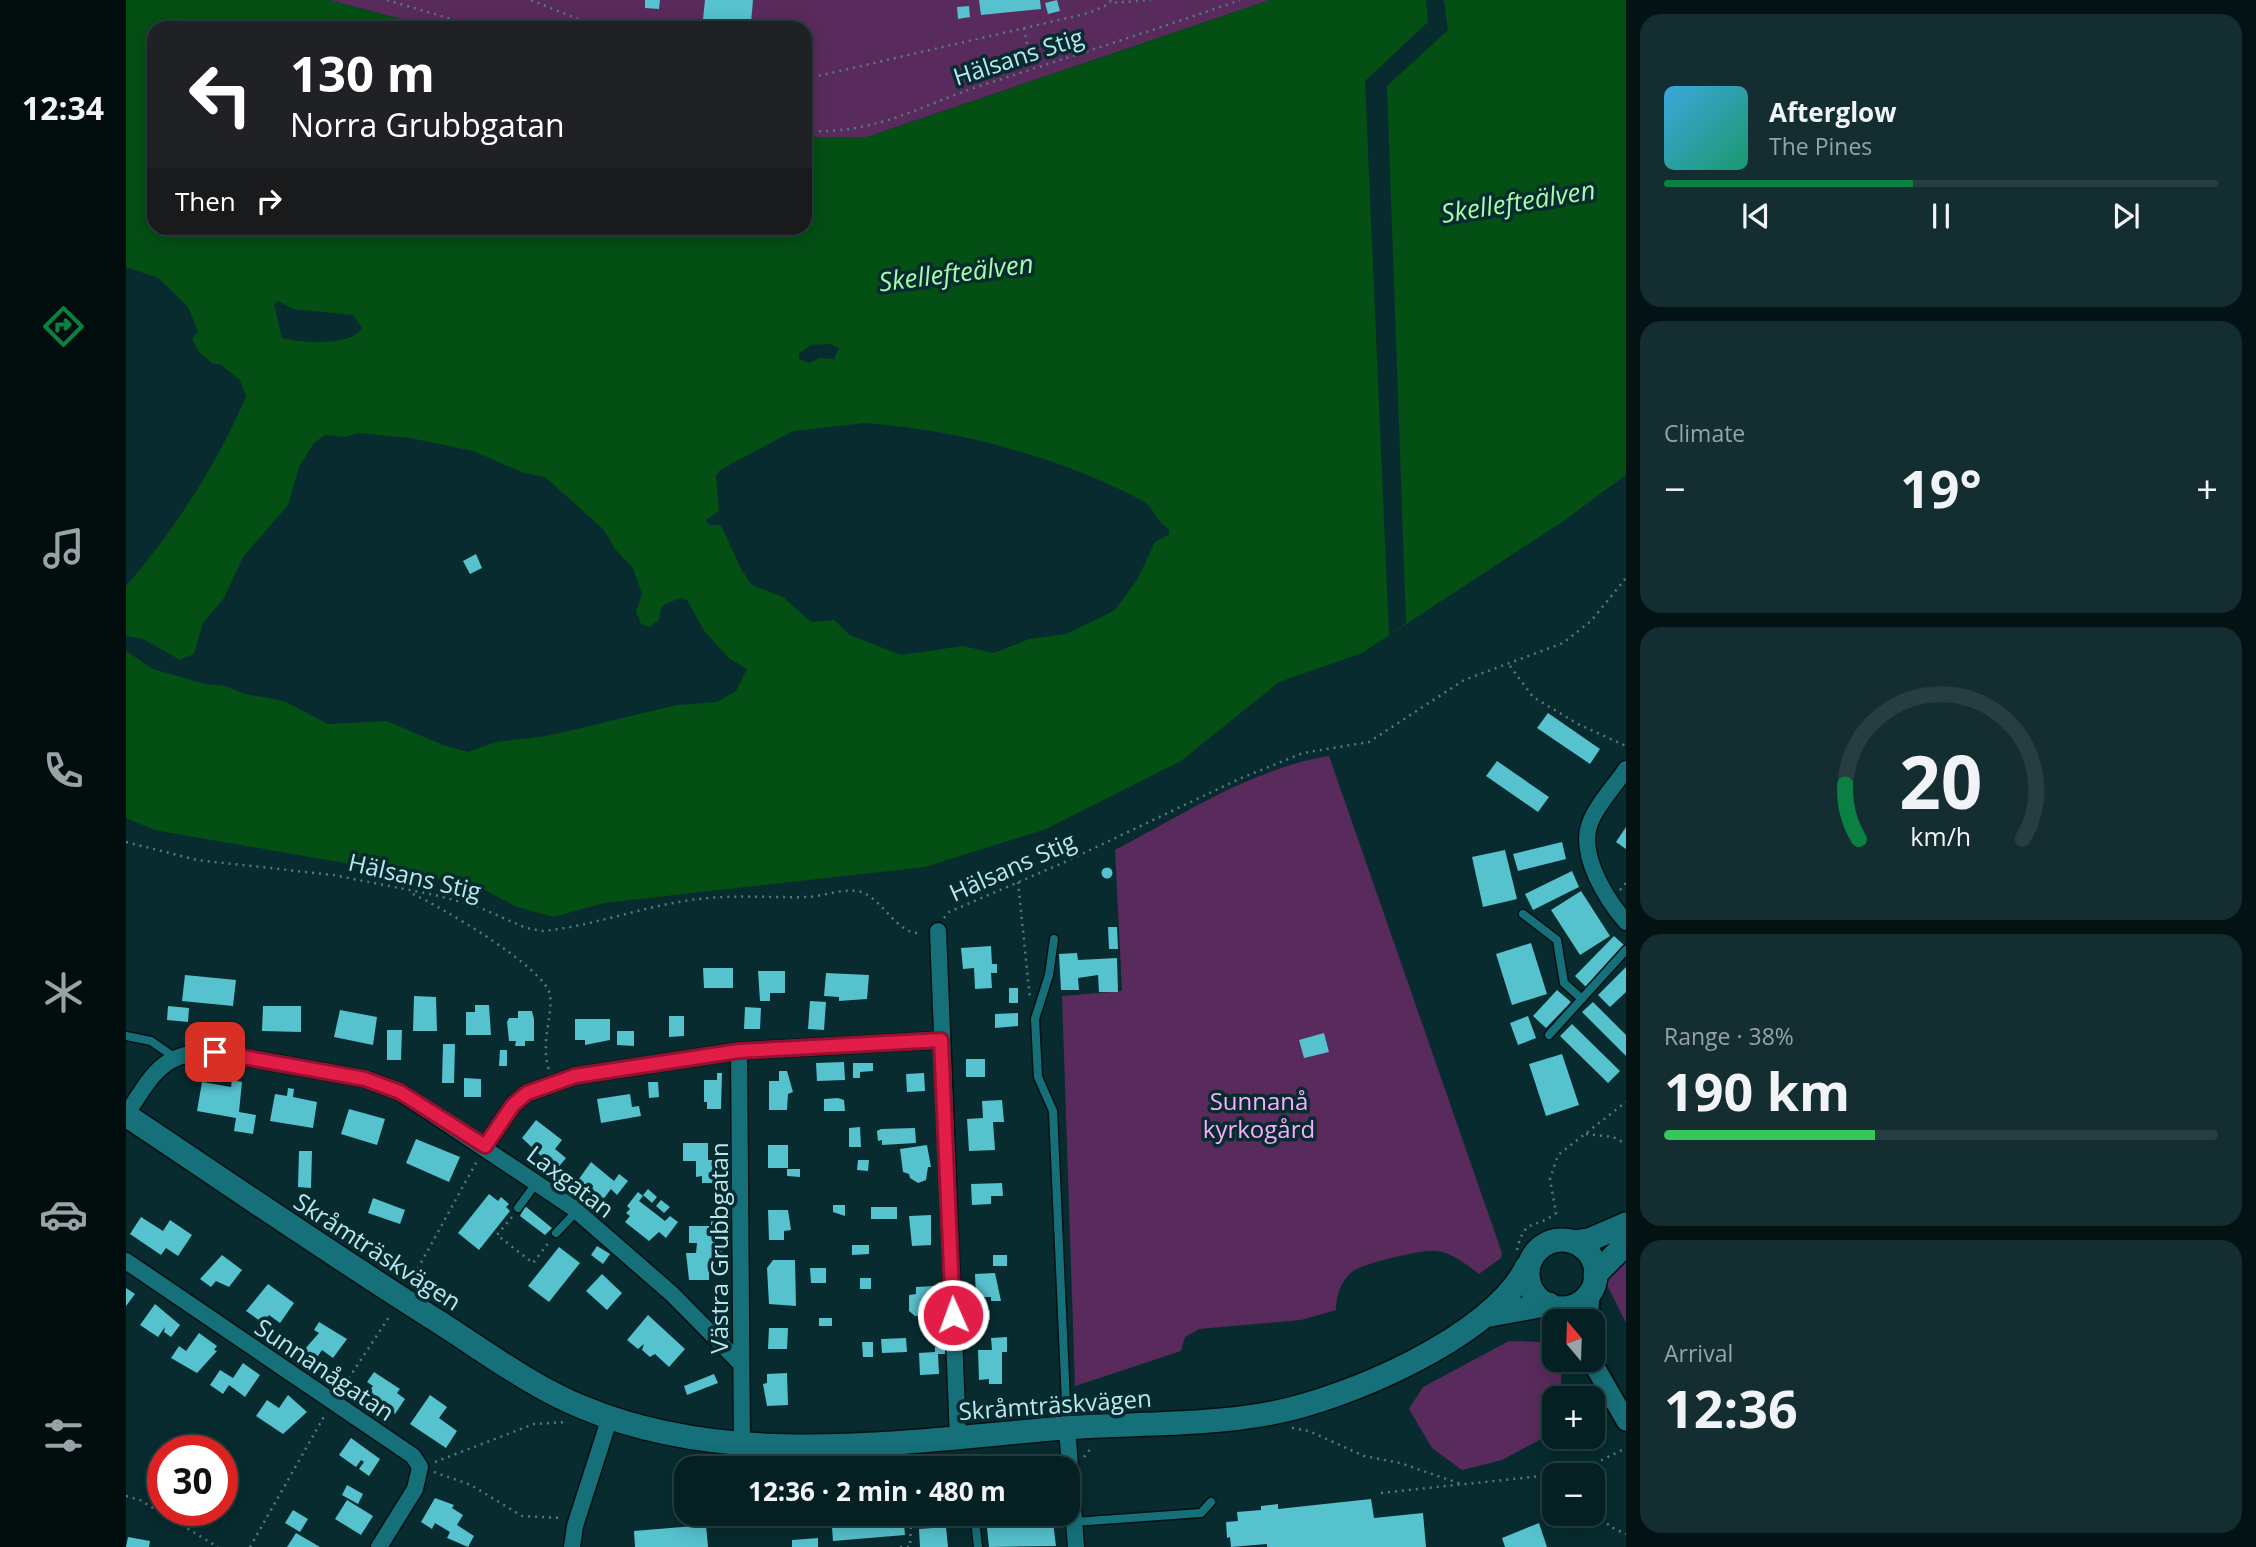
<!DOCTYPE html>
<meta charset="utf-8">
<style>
body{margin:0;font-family:"Open Sans",sans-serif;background:#132d30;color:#f1f3f6;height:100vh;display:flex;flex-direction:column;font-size:26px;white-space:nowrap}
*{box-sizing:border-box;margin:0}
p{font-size:23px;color:#97a3a6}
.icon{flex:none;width:38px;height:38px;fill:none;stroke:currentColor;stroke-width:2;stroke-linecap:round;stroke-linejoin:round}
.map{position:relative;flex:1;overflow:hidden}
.sheet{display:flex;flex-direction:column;gap:14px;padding:14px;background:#031213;width:630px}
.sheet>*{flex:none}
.guide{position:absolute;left:21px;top:21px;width:665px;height:214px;border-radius:21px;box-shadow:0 4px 18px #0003,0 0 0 2px #263e41;background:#202124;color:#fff;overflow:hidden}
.needle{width:46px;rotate:341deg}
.fabs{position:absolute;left:1416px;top:1309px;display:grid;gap:14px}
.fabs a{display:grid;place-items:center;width:63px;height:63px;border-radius:14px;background:#052023;box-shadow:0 4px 18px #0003,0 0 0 2px #263e41;font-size:35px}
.speed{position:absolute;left:21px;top:1435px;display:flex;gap:14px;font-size:35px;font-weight:700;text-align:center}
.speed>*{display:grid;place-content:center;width:91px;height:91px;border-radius:50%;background:#052023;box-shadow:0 4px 18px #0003,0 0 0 2px #263e41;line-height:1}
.speed .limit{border:10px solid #d22;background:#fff;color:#111}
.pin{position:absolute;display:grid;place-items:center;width:60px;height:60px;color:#fff;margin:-30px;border-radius:14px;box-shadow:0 4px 10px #0006}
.me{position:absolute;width:77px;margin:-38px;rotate:358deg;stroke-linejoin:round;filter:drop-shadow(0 0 5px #0008)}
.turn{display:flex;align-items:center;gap:24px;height:147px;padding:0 28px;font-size:32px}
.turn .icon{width:91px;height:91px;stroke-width:2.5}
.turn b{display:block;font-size:49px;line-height:60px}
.then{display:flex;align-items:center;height:66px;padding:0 28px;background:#0003;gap:14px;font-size:26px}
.big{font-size:52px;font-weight:700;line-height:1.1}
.sheet .tile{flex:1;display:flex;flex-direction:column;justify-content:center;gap:10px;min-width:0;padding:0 24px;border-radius:21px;background:#132d30}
.sheet .dial{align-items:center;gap:0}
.dial svg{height:182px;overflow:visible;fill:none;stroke:#263e41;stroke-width:7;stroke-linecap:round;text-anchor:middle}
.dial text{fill:#f1f3f6;stroke:none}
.song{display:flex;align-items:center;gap:21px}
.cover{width:84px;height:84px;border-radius:10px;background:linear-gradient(135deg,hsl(200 70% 55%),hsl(160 70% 35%))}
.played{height:7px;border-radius:4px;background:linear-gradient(90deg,#0b8043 45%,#263e41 45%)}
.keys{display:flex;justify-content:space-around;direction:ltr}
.heat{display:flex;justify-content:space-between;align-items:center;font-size:38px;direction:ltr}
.charge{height:10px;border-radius:5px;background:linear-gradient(90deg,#34c759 38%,#263e41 0)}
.trip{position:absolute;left:548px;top:1456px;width:406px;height:70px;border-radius:21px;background:#052023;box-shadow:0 4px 18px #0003,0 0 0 2px #263e41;font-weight:700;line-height:70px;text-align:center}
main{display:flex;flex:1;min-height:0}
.tab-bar{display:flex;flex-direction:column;width:126px;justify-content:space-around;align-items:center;background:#020d0e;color:#97a3a6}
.tab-bar .icon{width:49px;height:49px}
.tab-bar .selected{color:#0b8043}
.tab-bar b{font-size:32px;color:#f1f3f6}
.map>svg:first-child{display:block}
.green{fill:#592b5c}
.water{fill:#044f13;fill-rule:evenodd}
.pier{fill:#072b2f}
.building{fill:#56c2ce}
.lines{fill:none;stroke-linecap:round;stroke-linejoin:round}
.service-casing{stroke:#041113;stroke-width:11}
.minor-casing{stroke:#041113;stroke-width:19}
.tertiary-casing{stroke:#041113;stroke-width:23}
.secondary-casing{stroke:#041113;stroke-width:26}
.path{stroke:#527b80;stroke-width:2.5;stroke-dasharray:2 5;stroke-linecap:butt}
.service{stroke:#167079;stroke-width:8}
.minor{stroke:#167079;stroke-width:16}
.tertiary{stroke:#167079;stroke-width:19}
.secondary{stroke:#167079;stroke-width:23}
.route-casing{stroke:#92132f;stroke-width:18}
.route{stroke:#e11d48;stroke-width:12}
.labels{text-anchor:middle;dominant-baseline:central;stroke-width:7;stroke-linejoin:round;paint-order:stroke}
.street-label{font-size:24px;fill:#b9e9ef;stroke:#072b2f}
.park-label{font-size:24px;fill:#faacfe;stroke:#072b2f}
.water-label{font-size:26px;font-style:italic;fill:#a5fba8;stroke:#072b2f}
</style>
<main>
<nav class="tab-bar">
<b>12:34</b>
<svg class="icon selected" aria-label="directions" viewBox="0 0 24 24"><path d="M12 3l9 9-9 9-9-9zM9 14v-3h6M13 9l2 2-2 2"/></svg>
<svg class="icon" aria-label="music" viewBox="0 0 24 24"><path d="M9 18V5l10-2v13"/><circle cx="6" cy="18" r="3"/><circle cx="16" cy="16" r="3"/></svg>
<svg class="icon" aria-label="phone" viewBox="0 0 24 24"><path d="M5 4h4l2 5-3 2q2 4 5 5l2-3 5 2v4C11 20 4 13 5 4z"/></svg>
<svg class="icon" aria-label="climate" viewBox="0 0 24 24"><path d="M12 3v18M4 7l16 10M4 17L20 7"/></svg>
<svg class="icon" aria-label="car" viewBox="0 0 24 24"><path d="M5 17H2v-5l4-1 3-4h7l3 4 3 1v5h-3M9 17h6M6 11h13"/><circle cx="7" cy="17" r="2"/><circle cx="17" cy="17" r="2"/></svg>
<svg class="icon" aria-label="filters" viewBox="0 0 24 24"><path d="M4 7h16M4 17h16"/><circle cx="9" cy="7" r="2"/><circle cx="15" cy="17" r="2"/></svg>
</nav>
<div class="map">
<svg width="1500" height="1547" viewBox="0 0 1500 1547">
<rect width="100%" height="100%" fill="#072b2f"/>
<path class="green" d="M203,0h941l-403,137h-62v-109h-371z
M1203,756l173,497 -1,5 -22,16c-12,-9 -26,-21 -42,-23 -14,-2 -72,12 -84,20 -12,9 -17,25 -17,39l-35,10 -102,9 -14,8 -4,14 -106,35 -13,-390 60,-5 -7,-141c67,-35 138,-82 214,-94z
M1500,1259v64l-24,-48z
M1383,1341l36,1 9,18 8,6 -2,32h-6v34l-52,28 -40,10 -30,-22 -23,-39 14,-22z"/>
<path class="water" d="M0,0h203l105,28h-280v200h651v-91h62l403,-137h356v475l-64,47 -200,131 -83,29 -98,79 -135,68 -121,38 -321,36 -50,14 -37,-10 -40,-21 -323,-56 -28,-12v-167l27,18 52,15 20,2 20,8 39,7 44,23 59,-3 56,24 25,7 28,-10 51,-6 130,-31 40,-3 19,-11 11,-22 -18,-11 -24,-26 -18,-32 -6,-2 -16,6 -4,4 -2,12 -10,7 -8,-3 -5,-13 6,-17 -9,-26 -18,-19 -11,-19 -59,-53 -21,-4 -51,-22 -63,-13 -52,-5 -13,4 -20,-2 -11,8 -15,24 -11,38 -45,52 -19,41 -21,25 -9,31 -14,6 -37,-21 -17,-3v-50c49,-57 91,-121 120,-190l-6,-16 -20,-16h-7l-14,-12 -7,-13 6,-8 -10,-24 -30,-29 -32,-11zM152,301l15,8 60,6 9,13c-11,19 -60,15 -80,10l-8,-34zM704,344l9,4 -5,11 -14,-1 -11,5 -10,-4v-5l12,-9zM739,423c94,7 191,33 276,77 14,7 14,22 28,29v5l-14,8 -18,38 -23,31 -48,23 -37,5 -35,14 -31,-7 -62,9 -51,-20 -16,-15 -23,2 -28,-25 -31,-12 -11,-16 -20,-44h-12l-3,-5 13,-9 -3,-35 4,-6 73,-39z"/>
<path class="pier" d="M1300,0h18l4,30 -61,56 19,537 -17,12 -24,-554 63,-59z"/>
<path class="building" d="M519,0h15l-1,9 -14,-1z
M579,0h48l-2,23 -48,-4z
M853,0h61l1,9 -60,6z
M931,0l3,11 -12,3 -3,-11z
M843,6l1,11 -12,2 -1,-12z
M350,554l6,14 -12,6 -7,-13z
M1422,713l52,36 -10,15 -53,-36z
M1371,761l52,36 -11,15 -52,-36z
M1500,827v22l-10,-7z
M1436,842l4,17 -48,12 -5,-17z
M1379,850l12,49 -34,8 -11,-50z
M975.5 873a5.5 5.5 0 1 1 11 0a5.5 5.5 0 1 1-11 0Z
M1446,871l7,16 -46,23 -8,-16z
M1455,891l29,45 -30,19 -29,-45z
M982,927h9l1,22h-9z
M1488,936l12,11 -40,40 -11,-11z
M1405,943l16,51 -35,11 -16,-51z
M865,946l1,18h5v9h-6l1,15 -17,1 -1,-21 -11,1 -2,-21z
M951,953l1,7 39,-2 1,34h-19l-1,-17 -20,3 1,12h-18l-2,-36z
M1500,967v25l-16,15 -12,-12z
M577,968h30v20h-29z
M632,971h27v22h-15v8h-10z
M700,973l43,2 -2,24 -28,2v-4l-15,-1z
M59,975l51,5 -3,26 -51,-5z
M883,988h9v15h-9z
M1431,990l14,12 -25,26 -13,-12z
M288,996l22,1 1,34h-24z
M684,1001l16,1 -2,28 -16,-1z
M1467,1002l33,33v21l-44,-44z
M349,1005h14l2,30h-25v-23h9z
M42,1006l21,2 -1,14 -21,-2z
M137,1006h38v26l-39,-1z
M619,1007l16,1 -1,21h-16z
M214,1010l37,7 -4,28 -39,-8z
M392,1011h14l2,8v22h-9v5h-10l1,-5h-7l-2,-19 2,-4h9z
M892,1013v13l-23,2v-14z
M543,1016h15v20l-15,1z
M1402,1016l8,22 -18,7 -8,-22z
M449,1019h35v21l-25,5v-5h-10z
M1446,1024l48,47 -12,12 -48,-47z
M261,1030h15l-1,30h-14z
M491,1031h17v15l-17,-1z
M1198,1033l5,19 -25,6 -5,-18z
M317,1044h12l-1,39h-12z
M374,1050h7v16h-8z
M1436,1054l17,51 -33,11 -17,-52z
M840,1059h19v18h-19z
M718,1062l1,18 -28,1 -1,-18z
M727,1063h20v8l-13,1v6h-7z
M653,1071h8l6,21 -5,2 -1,16h-18v-29h10z
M591,1073h5l-1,36h-14v-7h-3v-22h13z
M798,1073l1,18 -18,1 -1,-18z
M338,1078l17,1v18h-17z
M106,1080l10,2 -3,30 17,3 -3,19 -19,-3 2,-13 -39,-7 5,-29 29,5z
M522,1082h10l1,15 -10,1z
M162,1088l6,1 -1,8 24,5 -4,26 -43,-7 5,-27 12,2z
M504,1094l2,13 7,-1 2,10 -40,7 -4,-24z
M712,1098l6,2 1,11h-21v-12z
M876,1100l2,22h-11l2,28 -26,1 -2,-32 16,-1 -1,-17z
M223,1109l36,10 -8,26 -36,-11z
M410,1120l26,20 -7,9 11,9 -10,12 -34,-32z
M734,1127l1,20h-12v-19z
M789,1128l1,15 -34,2v-5l-4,1 -1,-10 4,-2z
M290,1139l44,18 -11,25 -43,-19z
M557,1143h25v17h14v23h-20v-7l-6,1v-16h-13z
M642,1145h20v23h-20z
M801,1145l4,22h-3l-2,13 -8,3 -8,-5 -1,-4 -6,-2 -3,-23z
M173,1151h13l-1,37 -13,-1z
M732,1160h11l-1,11 -11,-1z
M465,1162l23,19 5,-7 9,7 -11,14 -6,-6 -9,12 -11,-9 -5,5 -12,-11z
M661,1169h13v8l-13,-1z
M876,1183l1,13h-12v8l-19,1 -1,-21z
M522,1189l9,8 -5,6 -9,-8z
M512,1192l5,4 -4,5 26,20 5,-5 8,6 -12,16 -7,-6 -10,9 -24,-19 5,-6 -4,-3 4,-4 -3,-3z
M363,1194l9,7 3,-4 8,7 -3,3 4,4 -31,39 -21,-17z
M247,1198l32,12 -5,14 -32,-11z
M535,1200l9,7 -6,6 -8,-7z
M707,1205h12v11l-12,-4z
M399,1206l27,22 -7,7 -25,-19z
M745,1207h26v12h-26z
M642,1210h20l3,20 -7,1v9h-15z
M805,1215v30l-19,1 -3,-30z
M15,1217l22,14 7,-11 22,15 -14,21 -12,-8 -5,7 -31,-21z
M585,1218h10v7h-10z
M563,1226h20v7l13,4v31l-13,2v10h-20l-3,-27h10l1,-10h-8z
M726,1245h17v9l-17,1z
M471,1246l13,8 -7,10 -12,-9z
M433,1247l21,16 -31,39 -21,-16z
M96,1255l20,15 -13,17 -13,-6 -5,6 -11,-8z
M867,1255h14v11h-14z
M647,1260h22l1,46 -27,-2 -2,-36z
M684,1268h16v15h-15z
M869,1273l6,28h-10v-4h-15l-1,-23z
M476,1274l20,19 -15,17 -21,-19z
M734,1278h11v11h-11z
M142,1284l26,19 -14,20 -11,-8 -6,8 -17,-12z
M808,1286l1,29 -20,1 -6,-5v-16l7,-1v-7z
M0,1288l9,6 -9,12z
M29,1304l25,21 -9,12 -7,-5 1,-5 -7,10 -18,-12z
M864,1310v10h-10v-9z
M522,1315l37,34 -16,18 -14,-13 -5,3 -8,-7 2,-6 -6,5 -11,-9z
M693,1318h13v8h-13z
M193,1322l28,17 -14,19 -11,-8 -6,9 -12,-9 15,-17 -5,-3z
M643,1328h19l-1,21h-19z
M73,1333l18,13 -3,4 3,1 -20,22 -26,-15 8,-12 7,5z
M881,1337v15h-5v32h-13v-5l-10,1 -1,-30h14l-1,-12z
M780,1338l1,14 -25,1 -1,-14z
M736,1342h11v15h-10z
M819,1346l1,8h-8l1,20 -19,1 -1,-22 16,-1v-5z
M117,1363l17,12 -15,22 -16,-12 -6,9 -13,-9 10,-15 13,8z
M248,1372l26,17 -3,4 8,6 -10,15 -26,-23 4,-5 -6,-4z
M661,1373l1,32 -21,1 -4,-22 4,-1v-9z
M588,1374l4,9 -31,12 -3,-9z
M162,1395l19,17 -24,22 -27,-18 11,-16 12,8z
M304,1395l17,12 -8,11 18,13 -11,17 -36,-24z
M225,1438l29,21 -11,17 -10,-7 5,-7 -3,-2 -5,7 -17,-12z
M221,1485l16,9 -5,10 -16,-9z
M309,1498l19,7 -2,3 11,7 -6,10 17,11 -6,11 -21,-9 3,-6 -15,-9 -3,6 -11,-7z
M1245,1499l3,19 49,-5 3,34h-159v-3l-36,3 -1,-10 -3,1 -1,-16 12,-1 -1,-9 24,-2v-4l17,-2v5z
M221,1500l26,16 -12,19 -26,-16z
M167,1510l15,9 -8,13 -15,-9z
M705,1514h72l2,21 -72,6z
M927,1522l3,24 -67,1 -2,-19z
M1413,1523l8,24h-42l-3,-9z
M580,1525l2,22h-73l-1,-16z
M820,1527l2,20h-28l-1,-18z
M170,1533l24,14h-33z
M2,1537l22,4 -1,6h-23z
M692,1538v9h-26v-7z"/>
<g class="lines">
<defs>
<path id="service" d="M1397,914l34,26 7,43 18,16
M928,939l-5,36 -14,44 3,58 15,34 14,314
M1423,1035l77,-85
M0,1036l25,5 23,16
M392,1208l19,-26
M430,1233l21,-22
M948,1522l127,-9 10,-11
M852,1547l-3,-28 70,-5"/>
<path id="minor" d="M1500,769c-11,17 -29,35 -36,54 -12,31 16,76 36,99
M812,931l20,507
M613,1051l3,394
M0,1115c27,-41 36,-64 89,-63l150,27 35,13 172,115 100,87 69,70
M359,1146l28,-41 14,-12 48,-17 164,-25 202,-11
M0,1261l287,195 7,11 -5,22 -36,58
M941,1428l9,119
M446,1547l3,-21 35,-109"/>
<path id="tertiary" d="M1430,1307l10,14
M1462,1321l2,-26
M1465,1360l35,61"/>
<path id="secondary" d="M0,1115c105,70 209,142 316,209 45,29 91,63 140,83 149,63 325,34 482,21 68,-5 140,-2 208,-15 74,-14 221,-76 255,-147
M1402 1274a34 34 0 1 1 68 0a34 34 0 1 1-68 0Z
M1449,1242l14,-2 37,-16
M1469,1275l31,-31
M1359,1316l64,-12"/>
</defs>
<use href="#service" class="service-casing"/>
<use href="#minor" class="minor-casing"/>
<use href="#tertiary" class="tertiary-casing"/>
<use href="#secondary" class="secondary-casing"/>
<path class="path" d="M261,0l95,28
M405,0l69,28
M984,0l1,3 40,-3
M898,28l8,41
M679,74l13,2 271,-63 22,-10
M679,131c73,3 111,-24 178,-46 86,-28 172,-55 257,-85
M1384,666l23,31 45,27 48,22
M0,842l71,18 136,15 102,20 41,11 50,22 17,3c50,-5 98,-24 148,-31 41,-6 77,-2 117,-3 16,-1 32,-8 48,-6 25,2 39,45 66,42
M892,882l12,117
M1494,890l6,-7
M287,894c26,12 132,73 137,101 3,21 -10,48 -1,75
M818,918l5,-6 116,-50 174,-83 64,-26 66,-11 95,-62 99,-37 28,-22 35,-43
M1460,1134l27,3 13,7
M386,1217l-15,18 36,28 16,-21
M1391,1250c8,-34 16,-19 39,-37l-6,-34 8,-24 68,-53
M285,1281l66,-120
M215,1390l50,-76
M1166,1428l17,3 55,25 36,7 64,22
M958,1457l9,-11
M309,1462l99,-38 34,-2
M308,1472l37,13 51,31 41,2
M1255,1493l197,-21 48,-24
M0,1496l14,4 78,47
M1466,1500l17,26 17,8
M124,1547l76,-134
M774,1547h10l1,-24 54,-4"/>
<use href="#service" class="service"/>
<use href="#minor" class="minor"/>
<use href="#tertiary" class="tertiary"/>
<use href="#secondary" class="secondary"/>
</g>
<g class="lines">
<defs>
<path id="route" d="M89,1052l150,27 35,13 85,54 28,-41 14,-12 48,-17 164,-25 202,-11 12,275"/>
</defs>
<use href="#route" class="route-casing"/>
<use href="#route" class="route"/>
</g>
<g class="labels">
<g class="street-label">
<text transform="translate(892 56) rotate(-18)">Hälsans Stig</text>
<text transform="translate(886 866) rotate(-24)">Hälsans Stig</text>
<text transform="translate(289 876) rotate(13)">Hälsans Stig</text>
<text transform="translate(445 1181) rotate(37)">Laxgatan</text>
<text transform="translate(592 1248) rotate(-90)">Västra Grubbgatan</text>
<text transform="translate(252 1251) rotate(33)">Skråmträskvägen</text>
<text transform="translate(199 1369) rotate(34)">Sunnanågatan</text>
<text transform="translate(929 1404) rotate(-4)">Skråmträskvägen</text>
</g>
<g class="park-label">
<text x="1133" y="1100">Sunnanå<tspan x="1133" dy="28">kyrkogård</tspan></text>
</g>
<g class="water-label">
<text transform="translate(1392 201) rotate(-9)">Skellefteälven</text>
<text transform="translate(830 272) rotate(-7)">Skellefteälven</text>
</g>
</g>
</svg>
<div class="fabs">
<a><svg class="needle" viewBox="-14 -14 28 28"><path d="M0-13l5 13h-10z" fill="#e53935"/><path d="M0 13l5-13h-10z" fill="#97a3a6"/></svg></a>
<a>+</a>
<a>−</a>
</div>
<div class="speed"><div class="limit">30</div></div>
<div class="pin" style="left:89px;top:1052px;background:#d93025"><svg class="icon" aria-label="arrive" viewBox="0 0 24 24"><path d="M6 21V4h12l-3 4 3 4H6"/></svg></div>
<svg class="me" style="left:827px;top:1315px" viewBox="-20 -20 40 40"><circle r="17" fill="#e11d48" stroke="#fff" stroke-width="3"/><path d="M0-11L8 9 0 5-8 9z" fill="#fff"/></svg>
<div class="trip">12:36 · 2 min · 480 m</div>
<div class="guide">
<div class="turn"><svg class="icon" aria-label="left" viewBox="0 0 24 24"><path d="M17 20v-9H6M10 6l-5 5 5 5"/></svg><div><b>130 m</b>Norra Grubbgatan</div></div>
<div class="then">Then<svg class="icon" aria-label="right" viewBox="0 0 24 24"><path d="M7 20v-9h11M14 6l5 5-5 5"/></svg></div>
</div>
</div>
<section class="sheet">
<div class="tile">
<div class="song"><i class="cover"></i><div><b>Afterglow</b><p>The Pines</p></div></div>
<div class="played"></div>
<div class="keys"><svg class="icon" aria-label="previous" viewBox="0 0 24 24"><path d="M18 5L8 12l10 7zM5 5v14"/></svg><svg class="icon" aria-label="pause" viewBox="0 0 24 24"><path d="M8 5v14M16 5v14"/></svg><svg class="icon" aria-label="next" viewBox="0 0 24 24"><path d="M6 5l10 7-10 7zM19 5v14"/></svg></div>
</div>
<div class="tile"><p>Climate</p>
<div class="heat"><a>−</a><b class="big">19°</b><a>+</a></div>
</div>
<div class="tile dial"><svg viewBox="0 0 100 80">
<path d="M14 69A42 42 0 1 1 86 69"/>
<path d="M14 69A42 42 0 0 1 8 45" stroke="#0b8043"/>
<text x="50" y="56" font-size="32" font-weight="700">20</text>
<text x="50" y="72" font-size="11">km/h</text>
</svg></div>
<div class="tile"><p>Range · 38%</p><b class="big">190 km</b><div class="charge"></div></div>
<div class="tile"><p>Arrival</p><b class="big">12:36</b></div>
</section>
</main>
